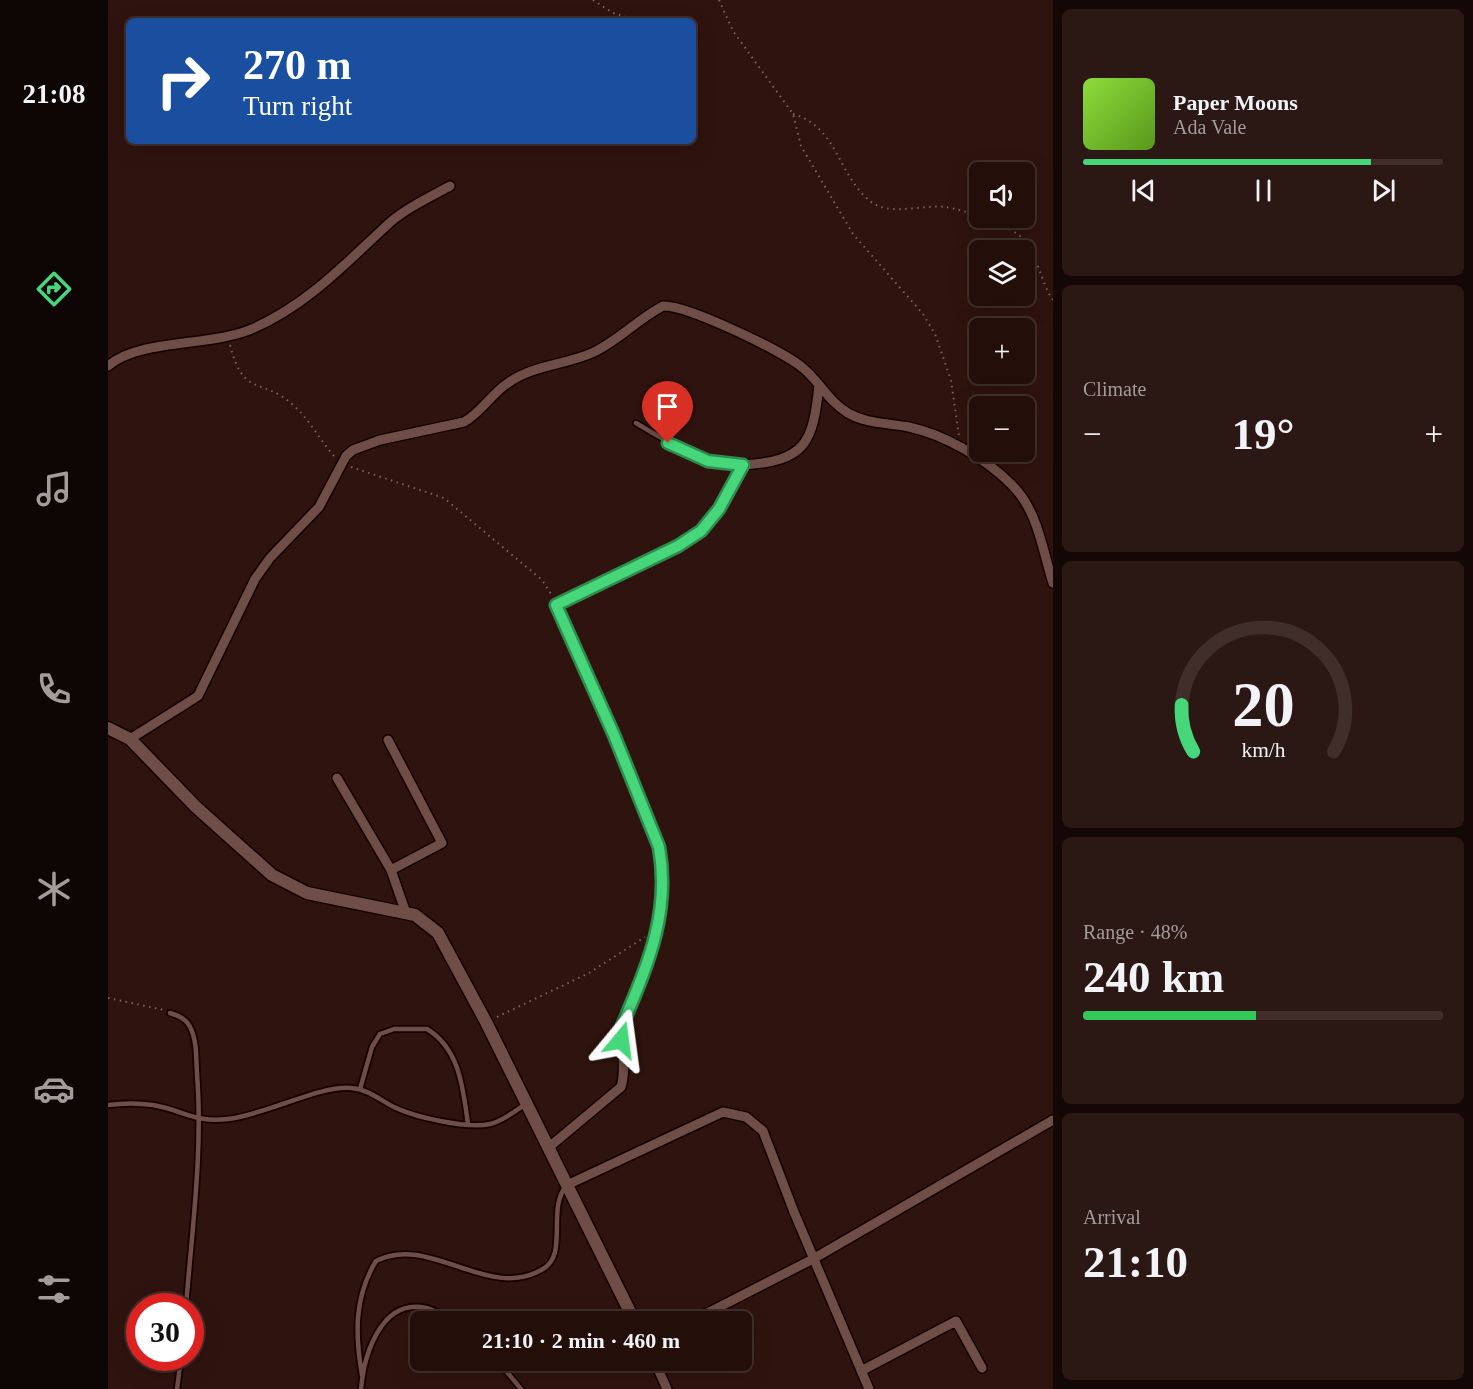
<!DOCTYPE html>
<meta charset="utf-8">
<style>
body{margin:0;font-family:"Times New Roman",serif;background:#2b1713;color:#f1f3f6;height:100vh;display:flex;flex-direction:column;font-size:22px;white-space:nowrap}
*{box-sizing:border-box;margin:0}
p{font-size:20px;color:#a39c9c}
.icon{flex:none;width:33px;height:33px;fill:none;stroke:currentColor;stroke-width:2;stroke-linecap:round;stroke-linejoin:round}
.map{position:relative;flex:1;overflow:hidden}
.side{display:flex;flex-direction:column;gap:9px;padding:9px;background:#130806;width:420px}
.side>*{flex:none}
.guide{position:absolute;left:18px;top:18px;width:570px;height:126px;border-radius:9px;box-shadow:0 6px 24px #0002,0 0 0 2px #402e2b;background:#1a4fa0;color:#fff;overflow:hidden}
.buttons{position:absolute;left:861px;top:162px;display:grid;gap:12px}
.buttons a{display:grid;place-items:center;width:66px;height:66px;border-radius:9px;background:#230e0a;box-shadow:0 6px 24px #0002,0 0 0 2px #402e2b;font-size:30px}
.speed{position:absolute;left:18px;top:1293px;display:flex;gap:12px;font-size:30px;font-weight:700;text-align:center}
.speed>*{display:grid;place-content:center;width:78px;height:78px;border-radius:50%;background:#230e0a;box-shadow:0 6px 24px #0002,0 0 0 2px #402e2b;line-height:1}
.speed .limit{border:9px solid #d22;background:#fff;color:#111}
.pin{position:absolute;display:grid;place-items:center;width:51px;height:51px;color:#fff;margin:-62px -26px;border-radius:50% 50% 50% 0;rotate:-45deg;box-shadow:0 0 6px #0007}
.pin .icon{rotate:45deg}
.me{position:absolute;width:66px;margin:-33px;rotate:16deg;stroke-linejoin:round;filter:drop-shadow(0 0 4px #0008)}
.turn{display:flex;align-items:center;gap:21px;height:126px;padding:0 18px;font-size:27px}
.turn .icon{width:78px;height:78px;stroke-width:2.5}
.turn b{display:block;font-size:42px;line-height:51px}
.big{font-size:45px;font-weight:700;line-height:1.1}
.side .tile{flex:1;display:flex;flex-direction:column;justify-content:center;gap:9px;min-width:0;padding:0 21px;border-radius:9px;background:#2b1713}
.side .dial{align-items:center;gap:0}
.dial svg{height:156px;overflow:visible;fill:none;stroke:#402e2b;stroke-width:7;stroke-linecap:round;text-anchor:middle}
.dial text{fill:#f1f3f6;stroke:none}
.song{display:flex;align-items:center;gap:18px}
.cover{width:72px;height:72px;border-radius:9px;background:linear-gradient(135deg,hsl(90 70% 55%),hsl(90 70% 35%))}
.played{height:6px;border-radius:3px;background:linear-gradient(90deg,#46d77a 80%,#402e2b 80%)}
.keys{display:flex;justify-content:space-around;direction:ltr}
.heat{display:flex;justify-content:space-between;align-items:center;font-size:33px;direction:ltr}
.charge{height:9px;border-radius:4px;background:linear-gradient(90deg,#34c759 48%,#402e2b 0)}
.trip{position:absolute;left:302px;top:1311px;width:342px;height:60px;border-radius:9px;background:#230e0a;box-shadow:0 6px 24px #0002,0 0 0 2px #402e2b;font-weight:700;line-height:60px;text-align:center}
main{display:flex;flex:1;min-height:0}
.tabs{display:flex;flex-direction:column;width:108px;justify-content:space-around;align-items:center;background:#0e0604;color:#a39c9c}
.tabs .icon{width:42px;height:42px}
.tabs .active{color:#46d77a}
.tabs b{font-size:27px;color:#f1f3f6}
.map>svg:first-child{display:block}
.lines{fill:none;stroke-linecap:round;stroke-linejoin:round}
.service-casing{stroke:#160100;stroke-width:8}
.minor-casing{stroke:#160100;stroke-width:12}
.tertiary-casing{stroke:#160100;stroke-width:15}
.path{stroke:#7c635f;stroke-width:2;stroke-dasharray:1.5 4.5;stroke-linecap:butt}
.service{stroke:#6f4e47;stroke-width:4.5}
.minor{stroke:#6f4e47;stroke-width:9}
.tertiary{stroke:#6f4e47;stroke-width:12}
.route-casing{stroke:#2e8c4f;stroke-width:15}
.route{stroke:#46d77a;stroke-width:10}
</style>
<main>
<nav class="tabs">
<b>21:08</b>
<svg class="icon active" aria-label="directions" viewBox="0 0 24 24"><path d="M12 3l9 9-9 9-9-9zM9 14v-3h6M13 9l2 2-2 2"/></svg>
<svg class="icon" aria-label="music" viewBox="0 0 24 24"><path d="M9 18V5l10-2v13"/><circle cx="6" cy="18" r="3"/><circle cx="16" cy="16" r="3"/></svg>
<svg class="icon" aria-label="phone" viewBox="0 0 24 24"><path d="M5 4h4l2 5-3 2q2 4 5 5l2-3 5 2v4C11 20 4 13 5 4z"/></svg>
<svg class="icon" aria-label="climate" viewBox="0 0 24 24"><path d="M12 3v18M4 7l16 10M4 17L20 7"/></svg>
<svg class="icon" aria-label="car" viewBox="0 0 24 24"><path d="M5 17H2v-5l4-1 3-4h7l3 4 3 1v5h-3M9 17h6M6 11h13"/><circle cx="7" cy="17" r="2"/><circle cx="17" cy="17" r="2"/></svg>
<svg class="icon" aria-label="filters" viewBox="0 0 24 24"><path d="M4 7h16M4 17h16"/><circle cx="9" cy="7" r="2"/><circle cx="15" cy="17" r="2"/></svg>
</nav>
<div class="map">
<svg width="945" height="1389" viewBox="0 0 945 1389">
<rect width="100%" height="100%" fill="#2f130e"/>
<g class="lines">
<defs>
<path id="service" d="M528,423c35,21 65,40 107,42
M62,1013c9,3 17,6 21,16 6,13 5,30 6,45 6,77 -5,156 -11,232
M252,1089l12,-42 8,-13 14,-5h33c33,20 36,60 41,95
M0,1105c15,-2 31,-2 45,0 30,5 41,18 75,14 37,-4 92,-34 123,-31 16,1 28,11 41,18 21,11 75,23 98,18 13,-3 25,-13 36,-20
M389,1360l24,29
M254,1375c-7,-40 -8,-78 14,-114 54,-28 112,41 167,8 26,-15 3,-61 24,-84
M69,1389l4,-31
M253,1389c3,-34 20,-91 65,-81 10,2 20,9 30,14"/>
<path id="minor" d="M0,366c32,-28 105,-19 146,-38 52,-23 89,-62 130,-100 18,-18 44,-30 66,-42
M22,739l68,-43 57,-117 15,-21 49,-51 27,-51 7,-6 27,-10 84,-18c18,-10 27,-28 44,-39 25,-18 58,-18 86,-31 25,-12 44,-33 69,-46 24,-1 120,45 140,62 16,13 26,34 45,45 19,11 40,10 61,14 36,8 76,31 102,57 27,26 31,65 42,99
M280,740l54,103 -51,27
M229,778l54,92 15,43
M440,1148l73,-61c6,-18 -1,-41 2,-61 24,-59 48,-113 36,-179l-45,-112 -57,-130 121,-59 23,-15 18,-22 24,-44c63,-4 70,-22 76,-80
M459,1185l156,-73 23,5 17,14 31,81 75,177
M582,1322l123,-63 240,-139
M546,1360l13,29
M753,1371l95,-50 26,47"/>
<path id="tertiary" d="M0,728l22,11 66,68 76,68 35,18 108,22 23,18 48,89 149,300"/>
</defs>
<use href="#service" class="service-casing"/>
<use href="#minor" class="minor-casing"/>
<use href="#tertiary" class="tertiary-casing"/>
<path class="path" d="M485,0l20,13 26,8
M611,0l14,31 60,83 8,32 52,88 70,80 12,20 16,46 8,56
M685,114c45,13 44,60 77,87 18,16 53,3 76,6 18,3 64,18 76,31 16,17 18,43 31,62
M122,345c14,54 31,31 63,60 17,15 26,34 41,51
M243,467l93,31 98,82 11,17
M0,998l56,12
M389,1017l92,-44 56,-36"/>
<use href="#service" class="service"/>
<use href="#minor" class="minor"/>
<use href="#tertiary" class="tertiary"/>
</g>
<g class="lines">
<defs>
<path id="route" d="M513,1040l1,-14c25,-60 49,-112 37,-179l-45,-112 -58,-130 122,-59 23,-15 18,-22 24,-44 -35,-4 -40,-18"/>
</defs>
<use href="#route" class="route-casing"/>
<use href="#route" class="route"/>
</g>
</svg>
<div class="buttons">
<a><svg class="icon" aria-label="sound" viewBox="0 0 24 24"><path d="M4 9h4l5-4v14l-5-4H4zM17 9q2 3 0 6"/></svg></a>
<a><svg class="icon" aria-label="layers" viewBox="0 0 24 24"><path d="M12 4l9 5-9 5-9-5zM3 14l9 5 9-5"/></svg></a>
<a>+</a>
<a>−</a>
</div>
<div class="speed"><div class="limit">30</div></div>
<div class="pin" style="left:560px;top:443px;background:#d93025"><svg class="icon" aria-label="arrive" viewBox="0 0 24 24"><path d="M6 21V4h12l-3 4 3 4H6"/></svg></div>
<svg class="me" style="left:513px;top:1040px" viewBox="-20 -20 40 40"><path d="M0-17L14 15 0 8-14 15z" fill="#46d77a" stroke="#fff" stroke-width="4"/></svg>
<div class="trip">21:10 · 2 min · 460 m</div>
<div class="guide">
<div class="turn"><svg class="icon" aria-label="right" viewBox="0 0 24 24"><path d="M7 20v-9h11M14 6l5 5-5 5"/></svg><div><b>270 m</b>Turn right</div></div>
</div>
</div>
<section class="side">
<div class="tile">
<div class="song"><i class="cover"></i><div><b>Paper Moons</b><p>Ada Vale</p></div></div>
<div class="played"></div>
<div class="keys"><svg class="icon" aria-label="previous" viewBox="0 0 24 24"><path d="M18 5L8 12l10 7zM5 5v14"/></svg><svg class="icon" aria-label="pause" viewBox="0 0 24 24"><path d="M8 5v14M16 5v14"/></svg><svg class="icon" aria-label="next" viewBox="0 0 24 24"><path d="M6 5l10 7-10 7zM19 5v14"/></svg></div>
</div>
<div class="tile"><p>Climate</p>
<div class="heat"><a>−</a><b class="big">19°</b><a>+</a></div>
</div>
<div class="tile dial"><svg viewBox="0 0 100 80">
<path d="M14 69A42 42 0 1 1 86 69"/>
<path d="M14 69A42 42 0 0 1 8 45" stroke="#46d77a"/>
<text x="50" y="56" font-size="32" font-weight="700">20</text>
<text x="50" y="72" font-size="11">km/h</text>
</svg></div>
<div class="tile"><p>Range · 48%</p><b class="big">240 km</b><div class="charge"></div></div>
<div class="tile"><p>Arrival</p><b class="big">21:10</b></div>
</section>
</main>
